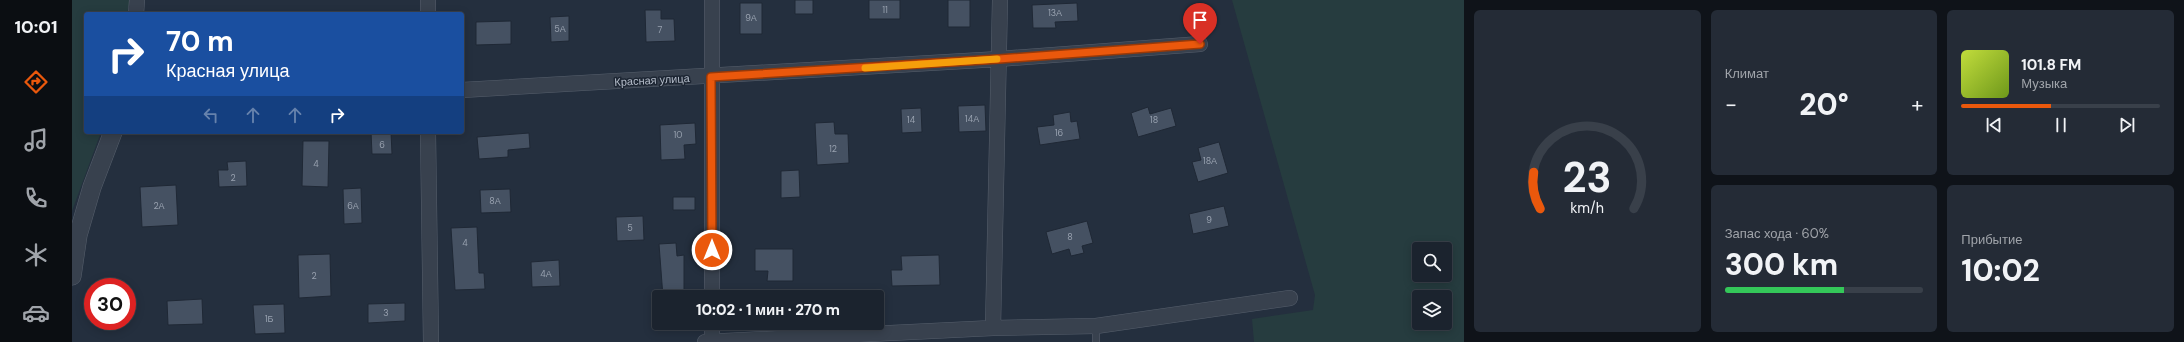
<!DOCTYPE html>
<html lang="ru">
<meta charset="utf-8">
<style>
body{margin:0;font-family:"DM Sans",sans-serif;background:#242b36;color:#f1f3f6;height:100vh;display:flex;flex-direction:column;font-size:15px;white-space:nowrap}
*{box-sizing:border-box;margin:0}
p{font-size:13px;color:#a0a4aa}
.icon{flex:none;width:22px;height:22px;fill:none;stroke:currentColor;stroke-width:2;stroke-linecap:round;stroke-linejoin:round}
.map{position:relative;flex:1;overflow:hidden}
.side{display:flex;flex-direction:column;gap:10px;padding:10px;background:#0f1319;width:720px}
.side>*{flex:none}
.banner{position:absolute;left:12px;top:12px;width:380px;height:122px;border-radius:4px;box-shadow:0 2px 10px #0003,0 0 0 1px #39404a;background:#1a4fa0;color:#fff;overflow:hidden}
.tools{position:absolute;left:1340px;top:242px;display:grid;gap:8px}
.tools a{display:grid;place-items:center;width:40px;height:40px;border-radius:4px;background:#1b232e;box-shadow:0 2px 10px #0003,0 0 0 1px #39404a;font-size:20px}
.speed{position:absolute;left:12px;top:278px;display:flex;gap:8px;font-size:20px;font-weight:700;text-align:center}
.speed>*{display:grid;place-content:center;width:52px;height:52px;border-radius:50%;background:#1b232e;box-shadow:0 2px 10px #0003,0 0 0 1px #39404a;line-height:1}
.speed .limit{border:6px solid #d22;background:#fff;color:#111}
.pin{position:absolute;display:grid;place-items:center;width:34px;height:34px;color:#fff;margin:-41px -17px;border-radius:50% 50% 50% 0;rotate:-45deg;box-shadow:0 0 4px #0007}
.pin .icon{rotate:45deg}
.me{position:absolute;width:44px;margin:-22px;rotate:0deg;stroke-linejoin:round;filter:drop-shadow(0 0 3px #0008)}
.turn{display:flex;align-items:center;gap:14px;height:84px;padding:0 16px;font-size:18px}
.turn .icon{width:52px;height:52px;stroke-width:2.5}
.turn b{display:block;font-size:28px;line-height:34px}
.lanes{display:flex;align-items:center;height:38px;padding:0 16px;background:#0003;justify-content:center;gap:20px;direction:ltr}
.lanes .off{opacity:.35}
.big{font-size:30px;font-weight:800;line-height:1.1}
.side .card{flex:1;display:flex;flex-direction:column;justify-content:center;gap:6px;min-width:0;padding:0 14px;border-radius:6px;background:#242b36}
.side .dial{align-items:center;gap:0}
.dial svg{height:104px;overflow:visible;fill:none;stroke:#39404a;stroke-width:7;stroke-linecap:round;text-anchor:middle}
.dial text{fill:#f1f3f6;stroke:none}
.song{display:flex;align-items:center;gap:12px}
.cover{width:48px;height:48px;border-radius:6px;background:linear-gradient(135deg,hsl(70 70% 55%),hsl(80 70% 35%))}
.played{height:4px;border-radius:2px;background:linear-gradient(90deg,#ea580c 45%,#39404a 45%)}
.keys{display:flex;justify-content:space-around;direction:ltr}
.heat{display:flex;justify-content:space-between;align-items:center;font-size:22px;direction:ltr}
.charge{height:6px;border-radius:3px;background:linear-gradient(90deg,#34c759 60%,#39404a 0)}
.side .tiles{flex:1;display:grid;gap:10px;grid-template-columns:repeat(3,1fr)}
.card:first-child{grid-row:span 2}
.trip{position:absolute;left:580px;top:290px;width:232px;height:40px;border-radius:4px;background:#1b232e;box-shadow:0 2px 10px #0003,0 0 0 1px #39404a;font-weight:800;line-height:40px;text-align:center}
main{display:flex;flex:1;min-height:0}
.tab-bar{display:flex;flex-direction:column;width:72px;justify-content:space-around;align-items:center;background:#0b0e12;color:#a0a4aa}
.tab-bar .icon{width:28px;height:28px}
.tab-bar .selected{color:#ea580c}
.tab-bar b{font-size:18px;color:#f1f3f6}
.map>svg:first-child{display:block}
.green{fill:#263c3f;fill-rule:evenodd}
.building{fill:#455162;stroke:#1f2835}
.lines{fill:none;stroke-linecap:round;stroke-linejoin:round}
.service-casing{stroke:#565f6c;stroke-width:8}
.minor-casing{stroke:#565f6c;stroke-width:16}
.tertiary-casing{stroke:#565f6c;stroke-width:19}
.service{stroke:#38414e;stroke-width:7}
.minor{stroke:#38414e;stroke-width:15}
.tertiary{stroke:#38414e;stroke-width:18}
.route-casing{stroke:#983908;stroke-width:10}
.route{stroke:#ea580c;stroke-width:7}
.slow{stroke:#f59e0b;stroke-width:7}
.labels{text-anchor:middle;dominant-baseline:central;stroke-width:3;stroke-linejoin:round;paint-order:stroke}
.number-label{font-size:9px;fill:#98a1af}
.street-label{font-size:11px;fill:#b4bcc9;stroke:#1d2633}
</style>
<main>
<nav class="tab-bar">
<b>10:01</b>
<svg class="icon selected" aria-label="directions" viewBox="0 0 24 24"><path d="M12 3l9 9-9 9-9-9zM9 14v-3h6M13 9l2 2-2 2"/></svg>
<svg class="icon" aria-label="music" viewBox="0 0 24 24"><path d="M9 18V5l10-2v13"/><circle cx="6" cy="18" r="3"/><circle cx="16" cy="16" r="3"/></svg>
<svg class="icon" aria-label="phone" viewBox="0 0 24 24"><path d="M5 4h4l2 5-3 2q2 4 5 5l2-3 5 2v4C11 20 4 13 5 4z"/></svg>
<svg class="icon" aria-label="climate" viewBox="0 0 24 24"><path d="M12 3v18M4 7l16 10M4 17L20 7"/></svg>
<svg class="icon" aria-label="car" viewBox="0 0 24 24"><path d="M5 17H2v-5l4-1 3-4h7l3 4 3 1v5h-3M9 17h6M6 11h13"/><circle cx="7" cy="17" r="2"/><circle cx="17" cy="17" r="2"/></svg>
</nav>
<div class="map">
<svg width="1392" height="342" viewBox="0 0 1392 342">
<rect width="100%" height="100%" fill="#242f3e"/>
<path class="green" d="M0,0h58l-3,14h-41v118h15l-29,79z
M1160,0h232v342h-210l-2,-23 61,-9 2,-15zM1347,249h26v26h-26zM1347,297h26v26h-26z"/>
<path class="building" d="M723,0h18v14h-18z
M797,0h31v19h-31z
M876,0h22v27h-22z
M668,3h22v31h-22z
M1005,3l1,18 -23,1 1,6h-23l-1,-23z
M573,10h16v9h13l1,22 -29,1z
M497,16v25l-18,1 -1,-25z
M439,21v23l-35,1v-23z
M913,105l1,26 -27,1 -1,-26z
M1076,107l2,7 21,-6 5,18 -38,11 -7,-24z
M849,108l1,24 -20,1 -1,-24z
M998,112l1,10 6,-1 3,18 -40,6 -3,-18 17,-2 -1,-10z
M762,122l1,12h13l1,29 -32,2 -2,-42z
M623,123l1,21 -12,1 1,14 -24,1 -1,-35z
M299,132h20l1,22h-20z
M457,133l1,15 -22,2v7l-29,2 -2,-22z
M231,141h26l-1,46 -26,-1z
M1147,142l9,31 -30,9 -6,-20 9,-2 -3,-12z
M174,161l1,25 -28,1 -1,-17h10l-1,-8z
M727,170l1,27 -19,1v-27z
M104,185l2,40 -36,2 -2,-40z
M289,188l1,35 -18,1 -1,-35z
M438,189l1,23 -30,1 -1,-23z
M601,197h22v13h-22z
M1152,206l5,20 -36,8 -4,-20z
M571,216l1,24 -27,1 -1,-24z
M1015,221l6,22 -11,3 2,7 -13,3 -2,-7 -17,5 -6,-22z
M405,227l2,46h5l1,16 -30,1 -4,-62z
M604,243l1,13 7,-1v42h-21l-4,-53z
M683,249h38v32h-26l1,-10h-13z
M258,254l1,42 -32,2 -1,-43z
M867,255l1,30 -48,1 -1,-16h11l-1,-14z
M487,260l1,26 -28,1 -1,-25z
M130,299l1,25 -35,1 -1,-24z
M333,303v18l-37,2v-19z
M212,304l1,29 -30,1 -2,-29z"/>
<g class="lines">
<defs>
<path id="service" d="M1024,326v16"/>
<path id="minor" d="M64,14l1,-14
M356,14v-14
M390,90l537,-31 201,-15
M356,132l3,210
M640,297v-297
M640,323v18
M921,328l7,-328
M633,342l288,-14 103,-2 194,-28"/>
<path id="tertiary" d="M0,276l6,-41 14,-48 21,-55"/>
</defs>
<use href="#service" class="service-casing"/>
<use href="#minor" class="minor-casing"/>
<use href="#tertiary" class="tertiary-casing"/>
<use href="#service" class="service"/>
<use href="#minor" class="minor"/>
<use href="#tertiary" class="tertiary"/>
</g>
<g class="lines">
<defs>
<path id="route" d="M640,250l-1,-173 288,-18 201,-15"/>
</defs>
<use href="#route" class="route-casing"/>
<use href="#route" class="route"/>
<path class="slow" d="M793,68l132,-9"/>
</g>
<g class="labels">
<g class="number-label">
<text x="813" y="10">11</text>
<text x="983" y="13">13А</text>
<text x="679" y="18">9А</text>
<text x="488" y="29">5А</text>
<text x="588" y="30">7</text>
<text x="900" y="119">14А</text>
<text x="839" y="120">14</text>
<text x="1082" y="120">18</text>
<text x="987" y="133">16</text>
<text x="606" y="135">10</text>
<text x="310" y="145">6</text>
<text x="761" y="149">12</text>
<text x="1138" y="161">18А</text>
<text x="244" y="164">4</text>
<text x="161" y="178">2</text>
<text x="423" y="201">8А</text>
<text x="87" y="206">2А</text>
<text x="281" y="206">6А</text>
<text x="1137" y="220">9</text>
<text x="558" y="228">5</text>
<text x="998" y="237">8</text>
<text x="393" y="243">4</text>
<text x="474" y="274">4А</text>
<text x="242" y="276">2</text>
<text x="314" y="313">3</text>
<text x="197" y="319">1Б</text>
</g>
<g class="street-label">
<text transform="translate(580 80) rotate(-3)">Красная улица</text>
</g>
</g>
</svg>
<div class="tools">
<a><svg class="icon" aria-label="search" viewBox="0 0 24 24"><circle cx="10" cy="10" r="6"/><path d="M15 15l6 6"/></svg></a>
<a><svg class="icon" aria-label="layers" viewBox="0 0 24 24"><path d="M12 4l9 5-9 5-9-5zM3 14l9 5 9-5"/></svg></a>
</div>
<div class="speed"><div class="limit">30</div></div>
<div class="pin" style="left:1128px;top:44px;background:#d93025"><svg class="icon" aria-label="arrive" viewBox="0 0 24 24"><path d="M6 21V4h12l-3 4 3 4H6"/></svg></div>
<svg class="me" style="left:640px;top:250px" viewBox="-20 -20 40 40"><circle r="17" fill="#ea580c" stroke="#fff" stroke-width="3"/><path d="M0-11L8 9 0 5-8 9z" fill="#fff"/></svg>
<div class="trip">10:02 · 1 мин · 270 m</div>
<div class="banner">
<div class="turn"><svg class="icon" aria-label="right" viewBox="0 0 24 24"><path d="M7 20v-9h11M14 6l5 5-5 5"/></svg><div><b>70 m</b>Красная улица</div></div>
<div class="lanes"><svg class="icon off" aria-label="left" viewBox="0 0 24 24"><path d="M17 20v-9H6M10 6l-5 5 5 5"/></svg><svg class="icon off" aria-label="ahead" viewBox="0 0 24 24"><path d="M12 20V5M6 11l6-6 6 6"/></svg><svg class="icon off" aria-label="ahead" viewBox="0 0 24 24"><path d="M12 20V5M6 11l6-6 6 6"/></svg><svg class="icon" aria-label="right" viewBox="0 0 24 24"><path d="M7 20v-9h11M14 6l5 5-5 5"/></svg></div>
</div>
</div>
<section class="side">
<div class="tiles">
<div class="card dial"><svg viewBox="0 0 100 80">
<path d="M14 69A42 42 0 1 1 86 69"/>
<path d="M14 69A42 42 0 0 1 9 41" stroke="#ea580c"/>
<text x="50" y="56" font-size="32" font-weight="700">23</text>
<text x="50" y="72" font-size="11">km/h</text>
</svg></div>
<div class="card"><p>Климат</p>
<div class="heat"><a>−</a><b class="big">20°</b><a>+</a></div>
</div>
<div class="card">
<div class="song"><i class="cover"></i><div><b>101.8 FM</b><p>Музыка</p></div></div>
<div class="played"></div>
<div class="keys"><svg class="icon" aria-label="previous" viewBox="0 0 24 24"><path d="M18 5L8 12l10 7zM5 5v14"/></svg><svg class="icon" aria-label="pause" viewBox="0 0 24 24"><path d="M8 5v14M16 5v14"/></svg><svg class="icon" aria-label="next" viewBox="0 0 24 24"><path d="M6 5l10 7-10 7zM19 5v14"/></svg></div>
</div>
<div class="card"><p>Запас хода · 60%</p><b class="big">300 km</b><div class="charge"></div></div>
<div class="card"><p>Прибытие</p><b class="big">10:02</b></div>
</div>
</section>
</main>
